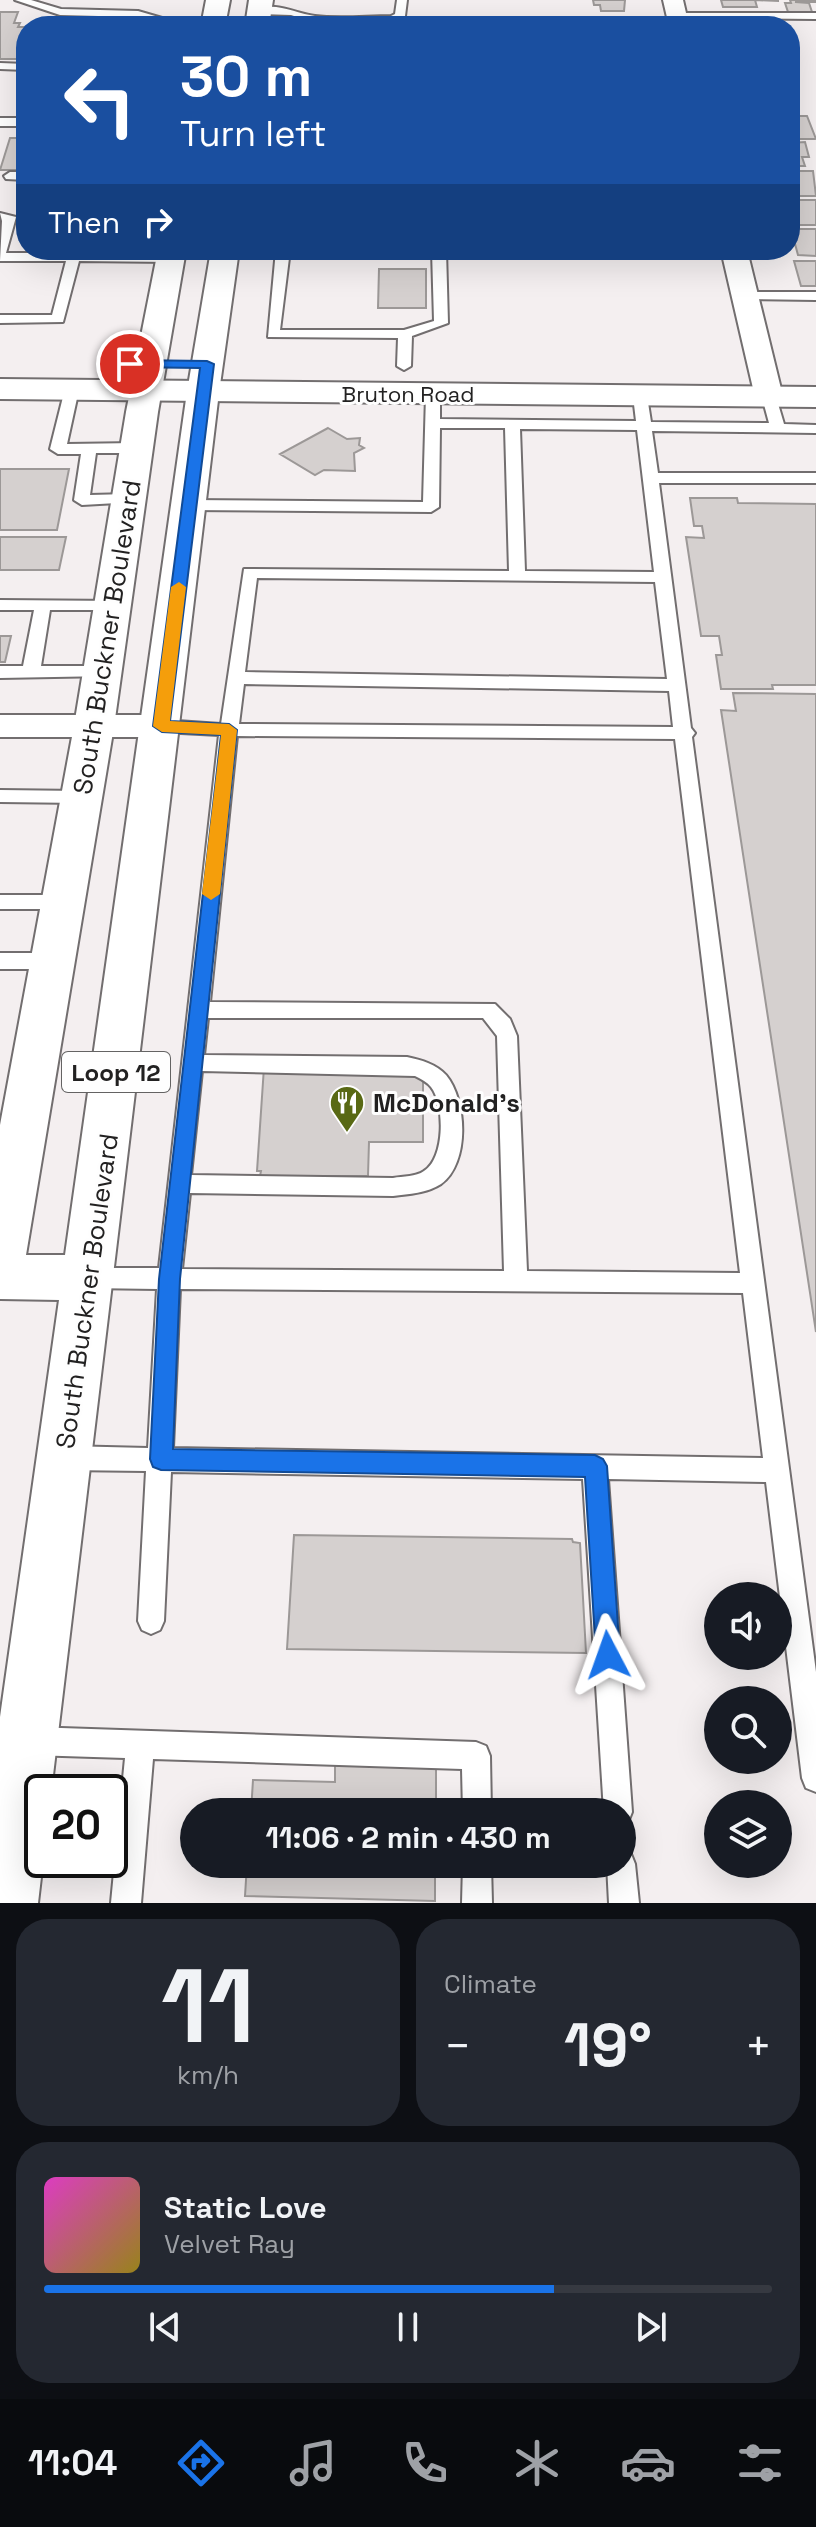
<!DOCTYPE html>
<meta charset="utf-8">
<style>
body{margin:0;font-family:"Space Grotesk",sans-serif;background:#242831;color:#f1f3f6;height:100vh;display:flex;flex-direction:column;font-size:30px;white-space:nowrap}
*{box-sizing:border-box;margin:0}
p{font-size:26px;color:#9ea1a6}
.icon{flex:none;width:44px;height:44px;fill:none;stroke:currentColor;stroke-width:2;stroke-linecap:round;stroke-linejoin:round}
.map{position:relative;height:1903px;overflow:hidden}
.drawer{display:flex;flex-direction:column;gap:16px;padding:16px;background:#0d0f14;flex:1}
.drawer>*{flex:none}
.hud{position:absolute;left:16px;top:16px;width:784px;height:244px;border-radius:32px;box-shadow:0 8px 32px #0002;background:#1a4fa0;color:#fff;overflow:hidden}
.fabs{position:absolute;left:704px;top:1582px;display:grid;gap:16px}
.fabs a{display:grid;place-items:center;width:88px;height:88px;border-radius:50%;background:#171b24;box-shadow:0 8px 32px #0002;font-size:40px}
.speed{position:absolute;left:24px;top:1774px;display:flex;gap:16px;font-size:40px;font-weight:700;text-align:center}
.speed>*{display:grid;place-content:center;width:104px;height:104px;border-radius:50%;background:#171b24;box-shadow:0 8px 32px #0002;line-height:1}
.speed .limit{border:4px solid #111;border-radius:12px;background:#fff;color:#111}
.pin{position:absolute;display:grid;place-items:center;width:68px;height:68px;color:#fff;margin:-34px;border:4px solid #fff;border-radius:50%;box-shadow:0 2px 8px #0007}
.me{position:absolute;width:88px;margin:-44px;rotate:356deg;stroke-linejoin:round;filter:drop-shadow(0 0 6px #0008)}
.turn{display:flex;align-items:center;gap:28px;height:168px;padding:0 32px;font-size:36px}
.turn .icon{width:104px;height:104px;stroke-width:2.5}
.turn b{display:block;font-size:56px;line-height:68px}
.then{display:flex;align-items:center;height:76px;padding:0 32px;background:#0003;gap:16px;font-size:30px}
.big{font-size:60px;font-weight:600;line-height:1.1}
.drawer .tile{flex:1;display:flex;flex-direction:column;justify-content:center;gap:12px;min-width:0;padding:0 28px;border-radius:32px;background:#242831}
.drawer .dial{align-items:center;gap:0}
.dial b{font-size:104px;line-height:1}
.song{display:flex;align-items:center;gap:24px}
.cover{width:96px;height:96px;border-radius:12px;background:linear-gradient(135deg,hsl(310 70% 55%),hsl(50 70% 35%))}
.played{height:8px;border-radius:4px;background:linear-gradient(90deg,#1a73e8 70%,#363941 70%)}
.keys{display:flex;justify-content:space-around;direction:ltr}
.heat{display:flex;justify-content:space-between;align-items:center;font-size:44px;direction:ltr}
.drawer .tiles{flex:1;display:grid;gap:16px;grid-template-columns:1fr 1fr}
.tile:last-child{grid-column:span 2}
.trip{position:absolute;left:180px;top:1798px;width:456px;height:80px;border-radius:40px;background:#171b24;box-shadow:0 8px 32px #0002;font-weight:600;line-height:80px;text-align:center}
.menu{display:flex;height:128px;justify-content:space-around;align-items:center;background:#090b0e;color:#9ea1a6}
.menu .icon{width:56px;height:56px}
.menu .on{color:#1a73e8}
.menu b{font-size:36px;color:#f1f3f6}
.map>svg:first-child{display:block}
.building{fill:#d5d0cf;stroke:#9c9897;stroke-width:2}
.lines{fill:none;stroke-linecap:round;stroke-linejoin:round}
.service-casing{stroke:#726e6f;stroke-width:4}
.minor-casing{stroke:#726e6f;stroke-width:4}
.secondary-casing{stroke:#726e6f;stroke-width:4}
.primary-casing{stroke:#726e6f;stroke-width:4}
.service{fill:#fff;fill-rule:evenodd}
.minor{fill:#fff;fill-rule:evenodd}
.secondary{fill:#fff;fill-rule:evenodd}
.primary{fill:#fff;fill-rule:evenodd}
.route{fill:#1a73e8;stroke:#114b97;stroke-width:2}
.slow{fill:#f59e0b}
.labels{text-anchor:middle;dominant-baseline:central;stroke-width:6;stroke-linejoin:round;paint-order:stroke}
.far-street-label{font-size:22px;fill:#222121;stroke:#fefefe}
.shield{fill:#fefefe;stroke:#646363;stroke-width:2}
.shield-label{font-size:24px;font-weight:bold;fill:#222121}
.street-label{font-size:26px;fill:#222121;stroke:#fefefe}
.poi-label{font-size:26px;font-weight:bold;fill:#222121;stroke:#fefefe;text-anchor:start}
</style>
<div class="map">
<svg width="816" height="1903" viewBox="0 0 816 1903">
<rect width="100%" height="100%" fill="#f4eff0"/>
<path class="building" d="M593,0h32l-1,11h-23l-1,-6h-6z
M721,0h57v1l-23,-1 2,7h-34z
M790,0h26v2h-21l14,1 3,9h-24l-3,-9h6z
M0,12h18l-4,11h6l-2,4h8v32h-26z
M790,116h17l9,23h-26z
M10,138h16v32h-26z
M805,142l4,15h-7l3,9h-15v-23z
M790,171h23l3,25h-26z
M790,200h26v25h-26z
M791,229h25v27l-18,-1z
M794,261h22v25h-15z
M379,269h47v39h-48z
M328,428l19,11 13,-1 -1,7 5,3 -10,5 1,18 -31,-1 -9,5 -35,-21z
M0,469h69l-12,61h-57z
M690,498h47l1,5 78,1v181h-44l1,4h-52l-5,-34h6l-3,-19h-18l-15,-99 18,1 -2,-12h-8z
M0,537h66l-7,33h-59z
M0,636h11l-6,26h-5z
M733,693l83,1v638l-95,-622 15,1z
M264,1067l159,4v71h-54l-1,34h-108l1,-5h-4z
M294,1535l278,4 1,3 7,1 6,110 -299,-4z
M335,1765l101,3v44h-185l2,-32 82,2z
M247,1864h188v37l-190,-5z"/>
<g class="lines">
<defs>
<path id="service" d="M15,0h16l30,9 77,2 31,9h45l5,3 -4,3h-48l-30,-9 -77,-2z
M397,0h10l-2,16 -13,6h-80l-21,-7 -31,-1 -5,-3c17,-11 42,3 60,5 25,3 51,0 76,0l4,-2z
M677,13h139v6l-143,-1v-4z
M0,63l26,1v6l-26,-1z
M0,118h26v8h-26z
M10,172h16v8l-20,-1 -2,-3z
M0,213l16,4 -10,36h62v-3h14l-1,4h90l7,4 -7,4 -92,-1 -16,61 -63,1v-8h52l14,-54h-66l2,-40z
M276,250h14l-10,80h124l30,-9 -2,-71h14l2,73 -36,13 -1,30 -7,4 -7,-4 1,-28 -130,-1z
M745,292h71v8l-76,-1v-6z
M72,385l7,4 -12,55 70,-1 8,5 -8,5h-41l-6,42 39,-1 6,2v6l-53,3 -8,-5 7,-46h-23l-8,-5 15,-60z
M433,391l7,4v24l196,2 -3,-25 7,-4 7,4 4,26 118,1 -7,-26 7,-4 7,4 8,27 32,1v8l-164,-2 6,42h158v10h-157l32,245 4,5 -3,4 124,935v120l-10,-4 -4,-10 -36,-296 -158,-3 24,333 -4,10 -6,3v-13h-18l-21,-333 -412,-7 -7,149 -4,9 -9,4 -9,-4 -4,-9 8,-150 -81,-1 -9,-4 -3,-8 3,-8 9,-4 83,2 9,-159 -69,-1 -8,-3 -4,-7 4,-7 8,-3h71l60,-533 -57,-3 -9,-6 9,-6 59,4 23,-155 265,2 -4,-143h-65l-1,79 -8,5 -242,-2 -8,-5 8,-5 234,2 3,-107zM520,429l117,1 17,142 -129,-1zM257,578l398,4 12,97 -422,-7zM244,684l425,7 4,36 -434,-3zM237,736l438,3 65,534 -213,-2 -10,-235 -7,-17 -15,-15 -285,-2zM208,1018h275l14,18 7,235 -322,-2 8,-76 203,3c16,-2 34,-3 48,-12 29,-21 26,-84 5,-109 -10,-11 -25,-15 -39,-18l-203,-2zM202,1071l213,5c6,3 12,6 16,11 14,18 14,71 -7,84 -8,6 -21,5 -31,7l-202,-3zM180,1289l563,4 20,165 -590,-10z
M0,600l119,1 2,4 -2,4 -6,1h-63l-9,56h62l6,2 3,4 -3,4 -109,2v-12h23l11,-56h-34z
M0,790l81,1 9,6 -9,6 -81,-1z
M0,895h63l10,7 -10,7h-63z
M0,953h53l7,3 3,5 -3,5 -7,3h-53z
M31,1727l445,15 10,4 4,10 1,56h-28l-1,-43 -309,-10 -12,144h-30l14,-145 -94,-3 -10,-4 -4,-10 4,-10z
M622,1850l9,4 4,10 4,39h-30l-2,-39h15z
M463,1864h28l1,39h-30z"/>
<path id="minor" d="M663,0h20l6,26h-20z
M721,250h26l36,147 -4,6 -10,2 -10,-2 -4,-6z
M0,715h162l12,3 5,8 -5,8 -12,3h-162z"/>
<path id="secondary" d="M0,379l816,8v20l-816,-8z"/>
<path id="primary" d="M206,0h24l-5,26h-24z
M249,0h24l-4,26h-24z
M158,250h28l-28,162 -44,314 -88,529h39l122,-863 24,-142h28l-20,142 -168,1400h-9l1,68 -5,43h-38v-186l59,-417 -59,-1v-174l74,-399 52,-314z"/>
</defs>
<use href="#service" class="service-casing"/>
<use href="#minor" class="minor-casing"/>
<use href="#secondary" class="secondary-casing"/>
<use href="#primary" class="primary-casing"/>
<use href="#service" class="service"/>
<use href="#minor" class="minor"/>
<use href="#secondary" class="secondary"/>
<use href="#primary" class="primary"/>
</g>
<path class="route" d="M130,360l77,1 7,3 -44,357 59,3 8,6 -57,549 -7,170 422,6 8,4 4,7 13,189 -4,8 -8,4 -9,-4 -3,-8 -11,-178 -424,-7 -8,-3 -3,-8 9,-180 62,-544 -59,-3 -9,-6 47,-358 -74,-1 -2,-3z"/>
<path class="slow" d="M179,582l7,5 -16,134 59,3 8,6 -17,164 -9,6 -9,-6 19,-159 -59,-3 -9,-6 18,-139z"/>
<defs>
<symbol id="restaurant-pin" viewBox="-11 -11 22 30"><path d="M0 17L-7.5 6A9.5 9.5 0 1 1 7.5 6Z" fill="#596914" stroke="#fefefe"/><path d="M-5-6h1v4h1v-4h1v4h1v-4h1v5L-1.5 .5V6h-2V.5L-5-1ZM5-6V6H3V1.5H1.5Q1.5-4 5-6Z" fill="#fff"/></symbol>
</defs>
<g fill-rule="evenodd">
<use href="#restaurant-pin" x="327" y="1083" width="40" height="54"/>
</g>
<g class="labels">
<g class="far-street-label">
<text x="408" y="394">Bruton Road</text>
</g>
<rect class="shield" x="62" y="1052" width="108" height="40" rx="6"/>
<g class="shield-label">
<text x="116" y="1072">Loop 12</text>
</g>
<g class="street-label">
<text transform="translate(107 637) rotate(-81)">South Buckner Boulevard</text>
<text transform="translate(87 1291) rotate(-82)">South Buckner Boulevard</text>
</g>
<g class="poi-label">
<text x="373" y="1103">McDonald's</text>
</g>
</g>
</svg>
<div class="fabs">
<a><svg class="icon" aria-label="sound" viewBox="0 0 24 24"><path d="M4 9h4l5-4v14l-5-4H4zM17 9q2 3 0 6"/></svg></a>
<a><svg class="icon" aria-label="search" viewBox="0 0 24 24"><circle cx="10" cy="10" r="6"/><path d="M15 15l6 6"/></svg></a>
<a><svg class="icon" aria-label="layers" viewBox="0 0 24 24"><path d="M12 4l9 5-9 5-9-5zM3 14l9 5 9-5"/></svg></a>
</div>
<div class="speed"><div class="limit">20</div></div>
<div class="pin" style="left:130px;top:364px;background:#d93025"><svg class="icon" aria-label="arrive" viewBox="0 0 24 24"><path d="M6 21V4h12l-3 4 3 4H6"/></svg></div>
<svg class="me" style="left:608px;top:1655px" viewBox="-20 -20 40 40"><path d="M0-17L14 15 0 8-14 15z" fill="#1a73e8" stroke="#fff" stroke-width="4"/></svg>
<div class="trip">11:06 · 2 min · 430 m</div>
<div class="hud">
<div class="turn"><svg class="icon" aria-label="left" viewBox="0 0 24 24"><path d="M17 20v-9H6M10 6l-5 5 5 5"/></svg><div><b>30 m</b>Turn left</div></div>
<div class="then">Then<svg class="icon" aria-label="right" viewBox="0 0 24 24"><path d="M7 20v-9h11M14 6l5 5-5 5"/></svg></div>
</div>
</div>
<section class="drawer">
<div class="tiles">
<div class="tile dial"><b>11</b><p>km/h</p></div>
<div class="tile"><p>Climate</p>
<div class="heat"><a>−</a><b class="big">19°</b><a>+</a></div>
</div>
<div class="tile">
<div class="song"><i class="cover"></i><div><b>Static Love</b><p>Velvet Ray</p></div></div>
<div class="played"></div>
<div class="keys"><svg class="icon" aria-label="previous" viewBox="0 0 24 24"><path d="M18 5L8 12l10 7zM5 5v14"/></svg><svg class="icon" aria-label="pause" viewBox="0 0 24 24"><path d="M8 5v14M16 5v14"/></svg><svg class="icon" aria-label="next" viewBox="0 0 24 24"><path d="M6 5l10 7-10 7zM19 5v14"/></svg></div>
</div>
</div>
</section>
<nav class="menu">
<b>11:04</b>
<svg class="icon on" aria-label="directions" viewBox="0 0 24 24"><path d="M12 3l9 9-9 9-9-9zM9 14v-3h6M13 9l2 2-2 2"/></svg>
<svg class="icon" aria-label="music" viewBox="0 0 24 24"><path d="M9 18V5l10-2v13"/><circle cx="6" cy="18" r="3"/><circle cx="16" cy="16" r="3"/></svg>
<svg class="icon" aria-label="phone" viewBox="0 0 24 24"><path d="M5 4h4l2 5-3 2q2 4 5 5l2-3 5 2v4C11 20 4 13 5 4z"/></svg>
<svg class="icon" aria-label="climate" viewBox="0 0 24 24"><path d="M12 3v18M4 7l16 10M4 17L20 7"/></svg>
<svg class="icon" aria-label="car" viewBox="0 0 24 24"><path d="M5 17H2v-5l4-1 3-4h7l3 4 3 1v5h-3M9 17h6M6 11h13"/><circle cx="7" cy="17" r="2"/><circle cx="17" cy="17" r="2"/></svg>
<svg class="icon" aria-label="filters" viewBox="0 0 24 24"><path d="M4 7h16M4 17h16"/><circle cx="9" cy="7" r="2"/><circle cx="15" cy="17" r="2"/></svg>
</nav>
